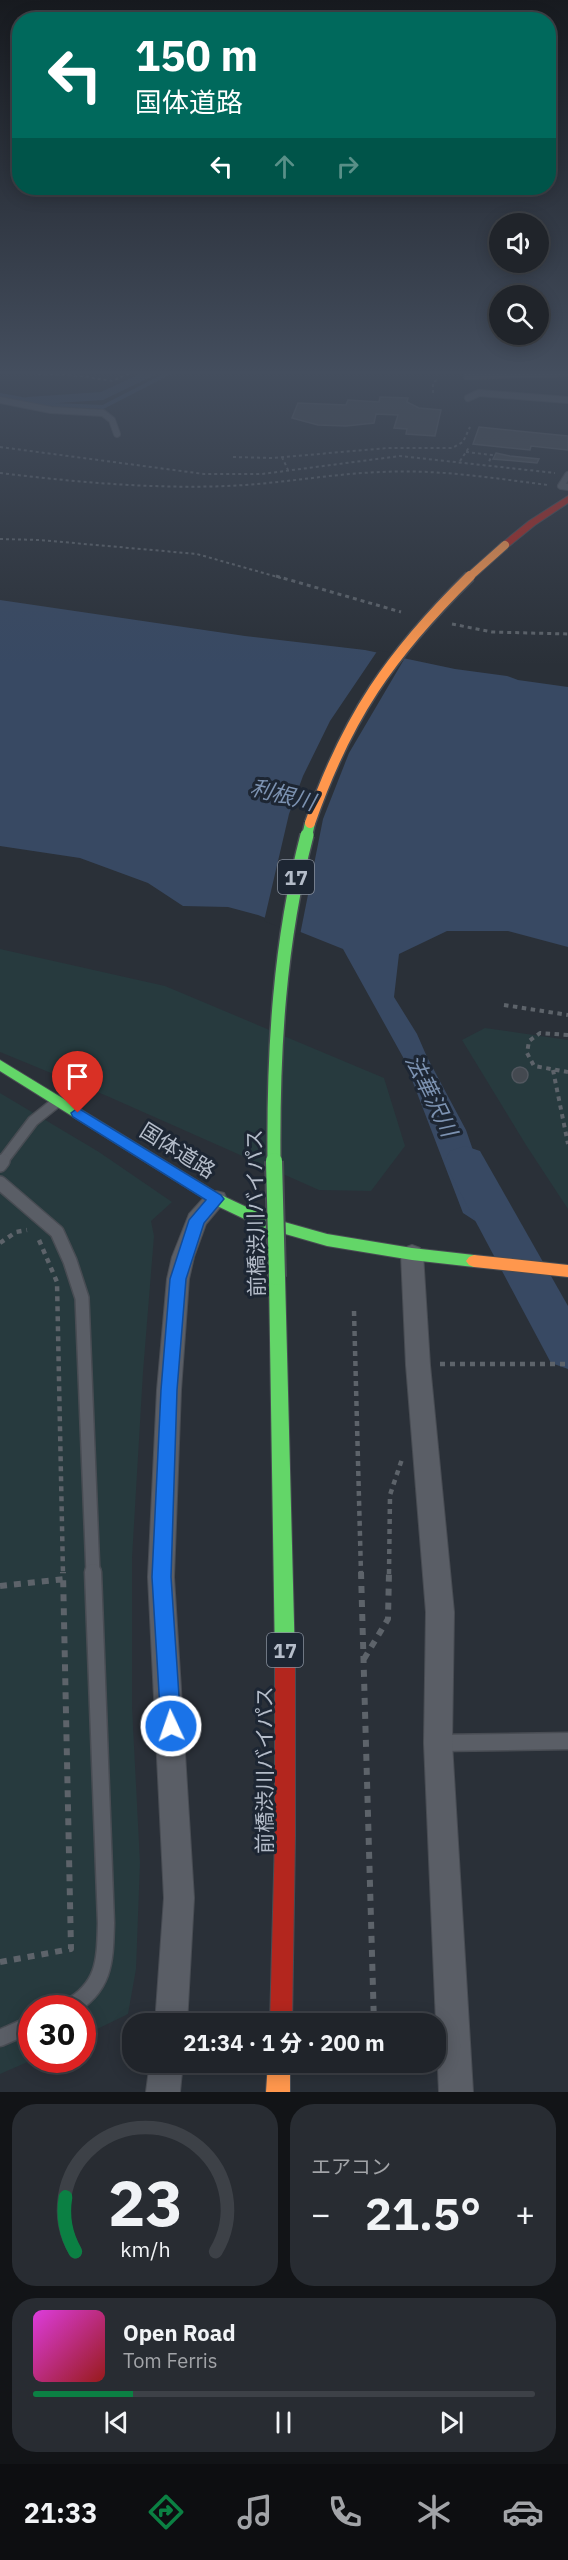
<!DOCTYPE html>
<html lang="ja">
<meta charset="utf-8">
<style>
body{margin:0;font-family:"IBM Plex Sans","Noto Sans JP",sans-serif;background:#282c32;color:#f1f3f6;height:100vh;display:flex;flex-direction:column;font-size:22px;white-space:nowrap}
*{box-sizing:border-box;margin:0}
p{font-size:20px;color:#a2a4a8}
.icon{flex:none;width:33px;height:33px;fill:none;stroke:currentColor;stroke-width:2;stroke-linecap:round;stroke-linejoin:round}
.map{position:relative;height:2092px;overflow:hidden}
.details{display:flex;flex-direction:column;gap:12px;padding:12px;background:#121417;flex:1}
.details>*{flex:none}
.guide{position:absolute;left:12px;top:12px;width:544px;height:183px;border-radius:24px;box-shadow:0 3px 15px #0003,0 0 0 2px #3d4147;background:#00695c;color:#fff;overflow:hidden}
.fabs{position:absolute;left:489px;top:213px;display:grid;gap:12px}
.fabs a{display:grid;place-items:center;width:60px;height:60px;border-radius:50%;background:#20242a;box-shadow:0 3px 15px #0003,0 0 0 2px #3d4147;font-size:30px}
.speed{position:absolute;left:18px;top:1995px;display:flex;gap:12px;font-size:30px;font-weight:700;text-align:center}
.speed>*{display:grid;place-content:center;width:78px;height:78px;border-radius:50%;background:#20242a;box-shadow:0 3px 15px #0003,0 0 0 2px #3d4147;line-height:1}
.speed .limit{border:9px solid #d22;background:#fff;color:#111}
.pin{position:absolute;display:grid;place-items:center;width:51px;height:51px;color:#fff;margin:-62px -26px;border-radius:50% 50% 50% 0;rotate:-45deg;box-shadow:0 0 6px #0007}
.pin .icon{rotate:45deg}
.me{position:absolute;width:66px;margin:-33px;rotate:357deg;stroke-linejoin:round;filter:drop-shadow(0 0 4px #0008)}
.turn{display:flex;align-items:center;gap:21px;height:126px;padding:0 24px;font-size:27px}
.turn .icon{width:78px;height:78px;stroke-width:2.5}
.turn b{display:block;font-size:42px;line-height:51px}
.lanes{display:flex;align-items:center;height:57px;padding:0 24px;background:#0003;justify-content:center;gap:30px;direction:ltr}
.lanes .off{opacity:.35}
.big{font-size:45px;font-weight:800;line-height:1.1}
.details .tile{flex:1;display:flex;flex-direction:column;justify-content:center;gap:9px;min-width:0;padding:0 21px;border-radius:24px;background:#282c32}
.details .dial{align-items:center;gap:0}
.dial svg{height:156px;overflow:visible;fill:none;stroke:#3d4147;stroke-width:7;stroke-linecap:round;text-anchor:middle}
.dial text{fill:#f1f3f6;stroke:none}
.song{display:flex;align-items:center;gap:18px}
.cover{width:72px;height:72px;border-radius:9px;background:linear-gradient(135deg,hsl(300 70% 55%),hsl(0 70% 35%))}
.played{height:6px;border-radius:3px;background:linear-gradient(90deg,#0b8043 20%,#3d4147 20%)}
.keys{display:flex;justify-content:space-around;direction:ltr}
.heat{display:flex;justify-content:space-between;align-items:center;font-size:33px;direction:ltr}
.details .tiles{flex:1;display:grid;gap:12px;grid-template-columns:1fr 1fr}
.tile:last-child{grid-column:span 2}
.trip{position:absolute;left:122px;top:2013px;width:324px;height:60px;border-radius:24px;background:#20242a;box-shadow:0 3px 15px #0003,0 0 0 2px #3d4147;font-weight:800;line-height:60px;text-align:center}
.dock{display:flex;height:96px;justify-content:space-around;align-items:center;background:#0d0e11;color:#a2a4a8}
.dock .icon{width:42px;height:42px}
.dock .selected{color:#0b8043}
.dock b{font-size:27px;color:#f1f3f6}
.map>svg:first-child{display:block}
.green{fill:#273a3e}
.water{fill:#384963}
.pier{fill:#2a3038}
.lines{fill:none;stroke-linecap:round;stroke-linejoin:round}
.stream{stroke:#384963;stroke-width:4}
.canal{fill:#384963;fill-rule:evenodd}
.river{fill:#384963;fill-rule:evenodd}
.building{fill:#444950;stroke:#52575f;stroke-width:1.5}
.lane-far3-casing{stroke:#484c53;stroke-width:8}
.lane-far2-casing{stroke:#484c53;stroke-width:13}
.lane-far1-casing{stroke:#484c53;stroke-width:16}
.lane-casing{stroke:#484c53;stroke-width:19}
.street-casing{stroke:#484c53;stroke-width:2}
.fast-casing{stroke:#484c53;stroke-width:2}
.slow-casing{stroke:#484c53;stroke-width:2}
.jam-casing{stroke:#484c53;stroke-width:2}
.path-far4{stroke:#5d636a;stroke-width:2;stroke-dasharray:3 3;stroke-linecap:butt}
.path-far3{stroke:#5d636a;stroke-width:3;stroke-dasharray:4 4;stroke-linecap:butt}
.path-far2{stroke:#5d636a;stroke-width:4;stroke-dasharray:4.5 4.5;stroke-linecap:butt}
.path-far1{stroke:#5d636a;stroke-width:4.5;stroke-dasharray:5 5;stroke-linecap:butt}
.path{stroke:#5d636a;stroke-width:6;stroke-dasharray:7 7;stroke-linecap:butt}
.lane-far3{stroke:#5a5e66;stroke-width:6}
.lane-far2{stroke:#5a5e66;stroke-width:10}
.lane-far1{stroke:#5a5e66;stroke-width:13}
.lane{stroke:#5a5e66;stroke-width:16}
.street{fill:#5a5e66;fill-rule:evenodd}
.fast{fill:#63d668;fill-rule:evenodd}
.slow{fill:#ff974d;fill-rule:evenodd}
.jam{fill:#b3261e;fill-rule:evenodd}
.fast-bridge-far2-casing{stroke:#474c53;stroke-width:13;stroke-linecap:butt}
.fast-bridge-far1-casing{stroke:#474c53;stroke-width:16;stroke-linecap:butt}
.fast-bridge-casing{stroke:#474c53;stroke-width:20;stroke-linecap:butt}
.slow-bridge-far1-casing{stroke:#474c53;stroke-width:10;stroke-linecap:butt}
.slow-bridge-casing{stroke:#474c53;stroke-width:13;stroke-linecap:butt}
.fast-bridge-far2{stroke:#63d668;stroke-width:10}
.fast-bridge-far1{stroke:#63d668;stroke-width:13}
.fast-bridge{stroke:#63d668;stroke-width:16}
.slow-bridge-far1{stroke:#ff974d;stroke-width:8}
.slow-bridge{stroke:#ff974d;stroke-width:10}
.route{fill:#1a73e8;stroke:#114b97;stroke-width:1.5}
.labels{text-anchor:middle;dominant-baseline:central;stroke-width:6;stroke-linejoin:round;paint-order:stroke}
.shield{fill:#1d2633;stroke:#878f9c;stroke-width:1.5}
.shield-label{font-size:20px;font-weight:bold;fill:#b4bcc9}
.street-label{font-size:21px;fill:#b4bcc9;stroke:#1d2633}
.water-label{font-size:22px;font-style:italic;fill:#7c92b1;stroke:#1d2633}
</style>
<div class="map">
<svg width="568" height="2092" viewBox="0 0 568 2092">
<rect width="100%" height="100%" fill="#2a3038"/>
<path class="green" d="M0,949l165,37 219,92 21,68 -34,45 -52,-1 -212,-94 -107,-44z
M485,1028l83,12v169l-42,-64 -64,-105z
M0,1093l99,59 73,50 -21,19 3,15 -11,136 -11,186v149l8,156 -4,106 -8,45 -45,22 -1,-28h-50v52l-32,14z"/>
<path class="water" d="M0,600l245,36 120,14 90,19 52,7 11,4 50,7v260l-60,-16h-61l-48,23 -5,43 23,37 10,23 39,73 26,75 -9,21 -20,-13 -59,-154 -61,-110 -85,-34 -30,-8 -45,-1 -35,-23 -68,-25 -80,-12z"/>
<path class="pier" d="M378,650l28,6 -57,97 -26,66 -23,116 -36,-14 25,-107 14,-38 27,-55z"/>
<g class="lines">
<path class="stream" d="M0,395l55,10 48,2 68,-35"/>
<path class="canal" d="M144,372h17l-58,28 -76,5 -6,-4 6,-4 74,-5z"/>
<path class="river" d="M465,1146l15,5 88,155v63l-17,-6 -107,-201 6,-11z"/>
</g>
<path class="building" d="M380,397l28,1 -1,4 12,6 22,2 -6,26 -29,-2 1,-5 -13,-1 4,-13 -22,-1 -2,9 -28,3 -28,-1 -26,-7 6,-15 48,2 2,-5 31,2z
M479,427l89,9v14l-37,-4 -1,4 -57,-6z
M496,453l14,3 29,3 -2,4 -44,-4z
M512 1075a8 8 0 1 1 16 0a8 8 0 1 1-16 0Z"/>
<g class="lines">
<defs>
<path id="lane-far3" d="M467,376l101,-3
M468,398l11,-5 89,7
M0,400l51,10 52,3 9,7 5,14
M568,475l-7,11 7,1"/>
<path id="lane-far2" d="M2,1162l31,-41 25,-20"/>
<path id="lane-far1" d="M0,1165l3,-4
M0,1183l57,49 13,29 12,37 11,276"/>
<path id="lane" d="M439,1743l129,-2
M68,2008c37,-20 37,-47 38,-85l-13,-351
M0,2038l32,-14"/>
<path id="street" d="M216,1191l8,2 3,6 -21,25 -12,33 -5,22 -8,111 -7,187 20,321 -7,126h-32l9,-126 -16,-321 9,-187 10,-111 5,-22 17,-43 19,-21z
M412,1245l8,3 3,6 7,111 24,247 -2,131 21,349h-34l-15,-349 2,-131 -20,-247 -5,-111 3,-6z
M150,2062h33l-3,30h-34z"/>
<path id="fast" d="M0,1060l221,135 49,23 57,16 85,14 62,7 5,2 3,4 -3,4 -5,2 -62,-7 -85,-14 -66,-19 -50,-24 -211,-132z
M277,1271l6,2 2,4 10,384 -3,7 -7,2 -7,-2 -3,-7 -6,-384 2,-4z"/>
<path id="slow" d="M474,1255l94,10v12l-94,-10 -5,-2 -3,-4 3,-4z
M268,2062h22v30h-24z"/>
<path id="jam" d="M568,496v7l-33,22 -27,22h-6v-4l27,-22z
M285,1652l7,2 3,7v176l-3,187h-22l5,-187v-176l3,-7z"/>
</defs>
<use href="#lane-far3" class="lane-far3-casing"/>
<use href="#lane-far2" class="lane-far2-casing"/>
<use href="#lane-far1" class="lane-far1-casing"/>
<use href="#lane" class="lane-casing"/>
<use href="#street" class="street-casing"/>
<use href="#fast" class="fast-casing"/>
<use href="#slow" class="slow-casing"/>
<use href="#jam" class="jam-casing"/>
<path class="path-far4" d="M2,372l79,4 31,5 21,-9
M433,393v-11l5,-2
M0,447l204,27h58l138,-18 155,17
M466,452l26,3 -4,9
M233,457l40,1 114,-10h65l11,-6 7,-15
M282,457l6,13
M460,461l10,-15
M0,473c75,9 151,16 227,13 51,-2 102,-12 154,-14 56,-3 111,6 167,13
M0,539l40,1 157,14 84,24"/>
<path class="path-far3" d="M276,576l125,36
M452,624l40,8 76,2"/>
<path class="path-far2" d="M504,1005l64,10
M568,1035l-28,-2 -11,8 -2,12 7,13 34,6
M553,1070l15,74"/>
<path class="path-far1" d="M39,1240l18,42 6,292
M0,1243l16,-11 11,-2
M354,1311l7,263
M440,1364h128
M389,1574l1,-79 12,-36"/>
<path class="path" d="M361,1572l13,452
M0,1586l65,-7
M364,1659l24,-40 1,-47
M0,1962l71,-13 -8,-377"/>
<use href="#lane-far3" class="lane-far3"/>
<use href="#lane-far2" class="lane-far2"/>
<use href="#lane-far1" class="lane-far1"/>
<use href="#lane" class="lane"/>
<use href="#street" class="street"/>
<use href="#fast" class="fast"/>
<use href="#slow" class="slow"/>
<use href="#jam" class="jam"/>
<defs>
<path id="fast-bridge-far2" d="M307,836l3,-13"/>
<path id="fast-bridge-far1" d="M274,1162c-1,-111 5,-219 33,-327"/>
<path id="fast-bridge" d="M274,1161l3,116"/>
<path id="slow-bridge-far1" d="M468,578l37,-33"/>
<path id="slow-bridge" d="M310,823c37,-106 80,-168 160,-247"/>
</defs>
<use href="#fast-bridge-far2" class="fast-bridge-far2-casing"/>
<use href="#fast-bridge-far1" class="fast-bridge-far1-casing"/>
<use href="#fast-bridge" class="fast-bridge-casing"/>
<use href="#slow-bridge-far1" class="slow-bridge-far1-casing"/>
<use href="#slow-bridge" class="slow-bridge-casing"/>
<use href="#fast-bridge-far2" class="fast-bridge-far2"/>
<use href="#fast-bridge-far1" class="fast-bridge-far1"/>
<use href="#fast-bridge" class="fast-bridge"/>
<use href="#slow-bridge-far1" class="slow-bridge-far1"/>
<use href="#slow-bridge" class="slow-bridge"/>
</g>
<linearGradient id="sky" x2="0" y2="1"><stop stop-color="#171a1f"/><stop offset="0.56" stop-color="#444e5e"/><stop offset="1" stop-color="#444e5e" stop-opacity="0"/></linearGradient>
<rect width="568" height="665" fill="url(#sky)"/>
<path class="route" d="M78,1108l143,87 3,4 -20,24 -18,56 -9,111 -6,187 10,149 -3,7 -7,3 -7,-3 -3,-7 -9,-149 9,-187 9,-111 19,-59 17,-20 -133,-83 -2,-4z"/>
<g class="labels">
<g class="shield">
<rect x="278" y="860" width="36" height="34" rx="4.5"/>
<rect x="267" y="1633" width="36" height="34" rx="4.5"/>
</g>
<g class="shield-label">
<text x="296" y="877">17</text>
<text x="285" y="1650">17</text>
</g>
<g class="street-label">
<text transform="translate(178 1150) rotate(32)">国体道路</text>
<text transform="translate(255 1213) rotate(-91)">前橋渋川バイパス</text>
<text transform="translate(264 1770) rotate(-90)">前橋渋川バイパス</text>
</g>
<g class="water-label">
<text transform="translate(283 794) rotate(14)">利根川</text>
<text transform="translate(432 1095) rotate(64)">法華沢川</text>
</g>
</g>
</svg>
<div class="fabs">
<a><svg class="icon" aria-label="sound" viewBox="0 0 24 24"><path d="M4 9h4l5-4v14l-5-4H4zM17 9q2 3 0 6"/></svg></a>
<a><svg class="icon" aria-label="search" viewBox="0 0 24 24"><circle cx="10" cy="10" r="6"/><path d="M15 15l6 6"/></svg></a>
</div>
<div class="speed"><div class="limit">30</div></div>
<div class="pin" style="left:78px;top:1113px;background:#d93025"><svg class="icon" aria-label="arrive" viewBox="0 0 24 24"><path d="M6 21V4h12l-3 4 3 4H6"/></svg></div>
<svg class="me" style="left:171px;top:1726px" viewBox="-20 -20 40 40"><circle r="17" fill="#1a73e8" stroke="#fff" stroke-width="3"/><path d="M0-11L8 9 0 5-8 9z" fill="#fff"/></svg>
<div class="trip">21:34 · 1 分 · 200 m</div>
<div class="guide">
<div class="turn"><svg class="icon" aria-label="left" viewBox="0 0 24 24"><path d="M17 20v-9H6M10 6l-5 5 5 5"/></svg><div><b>150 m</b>国体道路</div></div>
<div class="lanes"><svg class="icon" aria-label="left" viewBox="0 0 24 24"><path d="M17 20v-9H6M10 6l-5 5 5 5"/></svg><svg class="icon off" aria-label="ahead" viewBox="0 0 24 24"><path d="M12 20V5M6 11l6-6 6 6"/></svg><svg class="icon off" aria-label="right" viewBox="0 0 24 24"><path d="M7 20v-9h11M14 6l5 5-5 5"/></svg></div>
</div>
</div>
<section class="details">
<div class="tiles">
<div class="tile dial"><svg viewBox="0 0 100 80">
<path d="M14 69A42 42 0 1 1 86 69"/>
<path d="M14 69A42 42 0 0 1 9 41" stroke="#0b8043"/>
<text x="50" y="56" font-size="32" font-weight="700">23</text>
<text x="50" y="72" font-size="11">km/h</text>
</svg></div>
<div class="tile"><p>エアコン</p>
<div class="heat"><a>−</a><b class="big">21.5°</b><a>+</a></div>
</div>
<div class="tile">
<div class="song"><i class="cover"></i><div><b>Open Road</b><p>Tom Ferris</p></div></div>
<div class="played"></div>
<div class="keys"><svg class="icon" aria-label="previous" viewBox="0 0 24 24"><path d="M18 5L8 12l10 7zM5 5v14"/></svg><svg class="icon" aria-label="pause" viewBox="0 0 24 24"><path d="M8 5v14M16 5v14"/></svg><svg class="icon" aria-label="next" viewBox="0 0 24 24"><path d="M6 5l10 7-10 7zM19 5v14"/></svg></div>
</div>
</div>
</section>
<nav class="dock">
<b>21:33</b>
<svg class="icon selected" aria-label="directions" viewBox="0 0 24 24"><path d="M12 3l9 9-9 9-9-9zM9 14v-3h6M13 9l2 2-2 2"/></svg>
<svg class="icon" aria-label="music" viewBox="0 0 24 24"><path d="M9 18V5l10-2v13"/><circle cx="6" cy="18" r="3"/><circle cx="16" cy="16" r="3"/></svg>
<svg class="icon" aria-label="phone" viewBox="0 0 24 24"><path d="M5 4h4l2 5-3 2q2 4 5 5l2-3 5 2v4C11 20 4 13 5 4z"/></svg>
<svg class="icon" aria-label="climate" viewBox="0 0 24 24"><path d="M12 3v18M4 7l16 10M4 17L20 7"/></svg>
<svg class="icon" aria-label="car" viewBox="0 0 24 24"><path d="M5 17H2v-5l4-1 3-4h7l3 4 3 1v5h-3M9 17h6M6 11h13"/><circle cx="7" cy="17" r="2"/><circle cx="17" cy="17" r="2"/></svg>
</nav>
